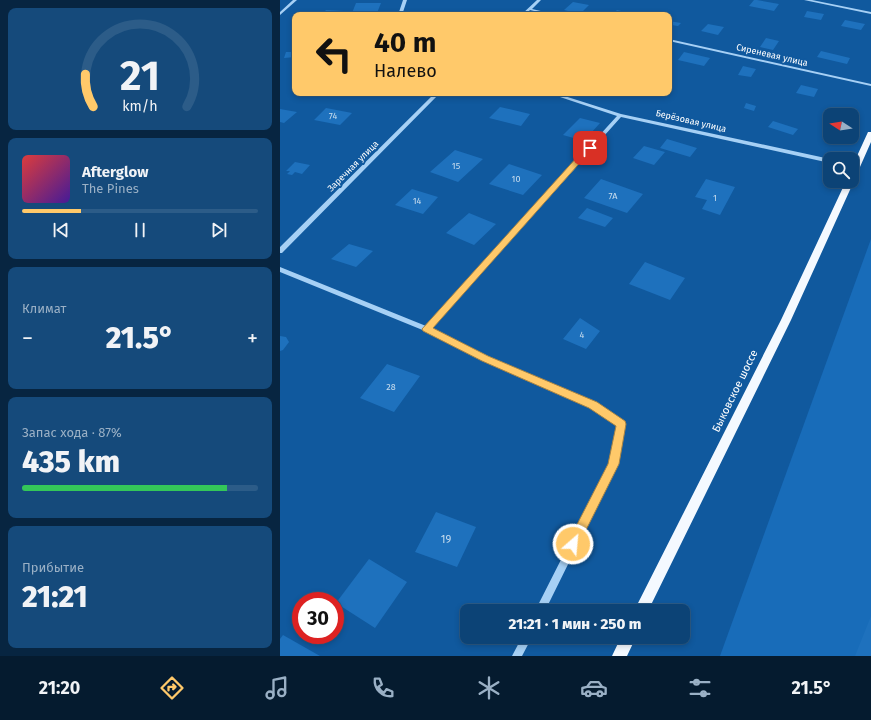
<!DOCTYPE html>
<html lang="ru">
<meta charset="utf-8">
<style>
body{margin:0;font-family:"Fira Sans",sans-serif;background:#154a7b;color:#f1f3f6;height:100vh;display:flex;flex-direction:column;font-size:15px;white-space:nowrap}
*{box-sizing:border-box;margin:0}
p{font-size:13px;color:#9ab0c5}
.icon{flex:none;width:22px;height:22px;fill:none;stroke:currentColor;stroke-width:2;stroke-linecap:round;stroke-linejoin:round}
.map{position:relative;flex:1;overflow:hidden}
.side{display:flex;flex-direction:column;gap:8px;padding:8px;background:#072541;width:280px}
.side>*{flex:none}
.guide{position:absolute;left:12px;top:12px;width:380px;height:84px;border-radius:8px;box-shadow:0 2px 6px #0003,0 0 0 1px #2c5c88;background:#ffc96a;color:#111;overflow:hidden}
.needle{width:26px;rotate:282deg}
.controls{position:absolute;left:543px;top:108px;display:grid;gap:8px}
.controls a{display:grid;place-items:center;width:36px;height:36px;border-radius:8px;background:#0c4376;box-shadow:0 2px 6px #0003,0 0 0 1px #2c5c88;font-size:20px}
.speed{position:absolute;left:12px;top:592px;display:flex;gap:8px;font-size:20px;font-weight:700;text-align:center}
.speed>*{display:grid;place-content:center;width:52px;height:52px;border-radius:50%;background:#0c4376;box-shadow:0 2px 6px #0003,0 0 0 1px #2c5c88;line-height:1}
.speed .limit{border:6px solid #d22;background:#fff;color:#111}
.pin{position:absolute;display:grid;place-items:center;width:34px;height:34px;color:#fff;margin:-17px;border-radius:8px;box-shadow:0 2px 6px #0006}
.me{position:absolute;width:44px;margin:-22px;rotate:27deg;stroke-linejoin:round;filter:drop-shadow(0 0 3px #0008)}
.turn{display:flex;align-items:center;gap:14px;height:84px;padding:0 16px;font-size:18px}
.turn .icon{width:52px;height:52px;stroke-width:2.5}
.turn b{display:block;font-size:28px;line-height:34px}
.big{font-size:30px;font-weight:800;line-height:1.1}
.side .tile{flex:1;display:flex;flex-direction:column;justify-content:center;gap:6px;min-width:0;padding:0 14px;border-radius:8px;background:#154a7b}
.side .dial{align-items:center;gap:0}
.dial svg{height:104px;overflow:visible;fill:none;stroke:#2c5c88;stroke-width:7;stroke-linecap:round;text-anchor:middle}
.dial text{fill:#f1f3f6;stroke:none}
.song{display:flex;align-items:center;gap:12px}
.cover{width:48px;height:48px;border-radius:6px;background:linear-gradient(135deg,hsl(0 70% 55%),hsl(260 70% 35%))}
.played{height:4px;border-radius:2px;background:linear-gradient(90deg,#ffc96a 25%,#2c5c88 25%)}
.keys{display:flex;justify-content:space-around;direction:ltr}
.heat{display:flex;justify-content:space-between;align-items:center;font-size:22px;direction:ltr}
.charge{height:6px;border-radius:3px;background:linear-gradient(90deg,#34c759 87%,#2c5c88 0)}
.trip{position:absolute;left:180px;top:604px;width:230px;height:40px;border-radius:8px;background:#0c4376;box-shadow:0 2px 6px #0003,0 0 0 1px #2c5c88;font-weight:800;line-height:40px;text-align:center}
.tabs{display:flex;height:64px;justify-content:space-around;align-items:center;background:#051b2f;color:#9ab0c5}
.tabs .icon{width:28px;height:28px}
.tabs .on{color:#ffc96a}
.tabs b{font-size:18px;color:#f1f3f6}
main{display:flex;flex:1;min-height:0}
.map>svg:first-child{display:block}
.green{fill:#186cb9}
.building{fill:#1e71bd}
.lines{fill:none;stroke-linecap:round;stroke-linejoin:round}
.minor{fill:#a6d0f5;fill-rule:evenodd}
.major{fill:#f4f9ff;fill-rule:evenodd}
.route{fill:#ffc96a;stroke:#a68345}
.labels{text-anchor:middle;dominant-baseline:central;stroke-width:4;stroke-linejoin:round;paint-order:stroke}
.far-street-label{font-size:9px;fill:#fff;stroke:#10599e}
.number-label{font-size:9px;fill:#c7dcee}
.street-label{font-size:11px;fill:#fff;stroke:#10599e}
.near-number-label{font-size:11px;fill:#c7dcee}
</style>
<main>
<section class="side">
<div class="tile dial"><svg viewBox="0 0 100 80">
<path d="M14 69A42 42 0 1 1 86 69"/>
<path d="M14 69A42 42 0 0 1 8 44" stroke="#ffc96a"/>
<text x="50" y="56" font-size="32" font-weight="700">21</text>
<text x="50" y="72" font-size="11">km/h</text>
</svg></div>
<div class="tile">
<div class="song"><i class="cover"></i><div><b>Afterglow</b><p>The Pines</p></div></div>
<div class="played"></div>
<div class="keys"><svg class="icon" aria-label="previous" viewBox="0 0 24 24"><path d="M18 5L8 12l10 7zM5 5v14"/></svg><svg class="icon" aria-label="pause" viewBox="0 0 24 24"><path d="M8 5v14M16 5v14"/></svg><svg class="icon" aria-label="next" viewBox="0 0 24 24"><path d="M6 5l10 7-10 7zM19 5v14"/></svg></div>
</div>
<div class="tile"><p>Климат</p>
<div class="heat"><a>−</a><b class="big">21.5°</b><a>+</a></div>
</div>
<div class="tile"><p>Запас хода · 87%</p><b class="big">435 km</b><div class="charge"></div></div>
<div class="tile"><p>Прибытие</p><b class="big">21:21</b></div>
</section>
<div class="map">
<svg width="591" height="656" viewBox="0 0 591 656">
<rect width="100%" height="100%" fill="#10599e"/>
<path class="green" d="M591,239v417h-151z"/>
<path class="building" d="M474,0h3l22,4 -5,7 -25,-5z
M293,2l16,3 -9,9 -16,-4z
M76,3h25l-4,10h-25z
M46,10l18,1 -4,4h-18z
M337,10l13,3 -2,2h-16z
M527,11l17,3 -3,6 -17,-3z
M565,20l20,4 -4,6 -20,-4z
M389,21l12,2 -3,3 -7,-1 -2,3z
M428,24l16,3 -6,8 -17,-4z
M486,38l13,3 -6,9 -13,-3z
M541,51l29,7 -3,6 -30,-7z
M6,52h9v5l-11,1z
M404,52l26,6 -6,8 -26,-6z
M463,66l13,3 -5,8 -13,-2z
M521,85l17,4 -4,8 -18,-4z
M367,93h18l-3,4z
M466,103l10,3 -2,5 -10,-3z
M220,107l30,7 -9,12 -32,-8z
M46,108l26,5 -12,12 -26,-5z
M0,109l17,3 -13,11 -4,-1z
M300,118l20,5 -16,18 -21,-6z
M493,121l25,8 -5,6 -25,-8z
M387,139l30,9 -7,9 -30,-9z
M364,146l21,6 -11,13 -21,-7z
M175,150l28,9 -25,23 -28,-10z
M15,162l15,3 -8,9 -7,-2 -3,3 -5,-1 3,-3h-4z
M229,164l33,11 -19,20 -34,-11z
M321,179l42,15 -16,19 -43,-15z
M426,179l29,8 -15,28 -18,-6 5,-9 -12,-3z
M132,189l26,8 -15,17 -28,-9z
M307,208l26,10 -8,9 -27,-9z
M189,213l27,11 -22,21 -28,-12z
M69,244l24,7 -17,16 -25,-8z
M365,262l40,16 -15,22 -41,-16z
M300,318l20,13 -14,18 -23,-10z
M0,336l6,1 3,5 -6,8 -3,1z
M107,364l33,12 -26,36 -34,-14z
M156,512l40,15 -19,40 -42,-15z
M89,559l38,23 -32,46 -39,-25z
M591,616v40h-16z
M3,635l37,21h-40v-17z"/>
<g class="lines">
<path class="minor" d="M13,0h4l-17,15v-3z
M123,0h4l-5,15h-4z
M257,0h4l-9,9 26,6h-8l-20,-5 -5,5h-4z
M524,0h8l59,12v2z
M389,39l202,45v2l-202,-45z
M155,93h5l-158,160h-2v-6z
M268,93h7l66,21 209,45v4l-209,-46 -189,211 56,28 108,47 28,19 1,2 -8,41 -72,146h-10l74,-146 8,-40 -27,-18 -108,-47 -57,-29 -145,-59v-5l146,59 191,-210z
M242,637h10l-10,19h-10z"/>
<path class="major" d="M588,132h3v10l-15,34 -4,2v-11z
M572,179l2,2 -63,139 -143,291h-14l147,-291 65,-139h6z
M341,637h15l-9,19h-15z"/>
</g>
<path class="route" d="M307,146l6,2 -160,180 55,28 109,46 28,19 1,3 -7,40 -42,84 -4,2 -4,-2 -2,-4 41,-80 8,-38 -27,-18 -107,-47 -59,-30 -1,-2z"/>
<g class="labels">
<g class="far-street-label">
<text transform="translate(492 55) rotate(13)">Сиреневая улица</text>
<text transform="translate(411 121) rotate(13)">Берёзовая улица</text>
<text transform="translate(73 166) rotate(-45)">Заречная улица</text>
</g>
<g class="number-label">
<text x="53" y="116">74</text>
<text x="176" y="166">15</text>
<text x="236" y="179">10</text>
<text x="333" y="196">7А</text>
<text x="435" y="198">1</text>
<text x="137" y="201">14</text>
<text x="302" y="335">4</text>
<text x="111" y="387">28</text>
</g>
<g class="street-label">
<text transform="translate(455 391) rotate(-64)">Быковское шоссе</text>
</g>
<g class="near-number-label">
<text x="166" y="539">19</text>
</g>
</g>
</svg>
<div class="controls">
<a><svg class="needle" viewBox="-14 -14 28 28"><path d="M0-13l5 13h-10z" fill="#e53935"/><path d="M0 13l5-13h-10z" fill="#9ab0c5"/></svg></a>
<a><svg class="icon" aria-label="search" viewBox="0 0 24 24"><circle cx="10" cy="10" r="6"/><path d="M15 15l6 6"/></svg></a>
</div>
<div class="speed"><div class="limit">30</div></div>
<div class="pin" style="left:310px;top:148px;background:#d93025"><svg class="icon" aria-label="arrive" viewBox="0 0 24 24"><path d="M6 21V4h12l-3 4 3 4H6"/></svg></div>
<svg class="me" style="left:293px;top:544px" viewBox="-20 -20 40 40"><circle r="17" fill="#ffc96a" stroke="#fff" stroke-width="3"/><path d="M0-11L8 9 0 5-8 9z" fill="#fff"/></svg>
<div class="trip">21:21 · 1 мин · 250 m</div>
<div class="guide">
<div class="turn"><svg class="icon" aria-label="left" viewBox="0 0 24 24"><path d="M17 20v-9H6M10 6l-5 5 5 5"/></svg><div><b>40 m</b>Налево</div></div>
</div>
</div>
</main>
<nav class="tabs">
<b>21:20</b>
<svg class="icon on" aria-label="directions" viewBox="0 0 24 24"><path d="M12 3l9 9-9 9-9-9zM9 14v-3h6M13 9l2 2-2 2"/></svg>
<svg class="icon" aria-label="music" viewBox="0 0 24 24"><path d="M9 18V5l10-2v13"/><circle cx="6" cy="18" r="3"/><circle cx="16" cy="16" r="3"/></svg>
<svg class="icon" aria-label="phone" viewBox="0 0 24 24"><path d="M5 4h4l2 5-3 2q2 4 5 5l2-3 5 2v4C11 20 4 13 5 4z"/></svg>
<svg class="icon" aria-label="climate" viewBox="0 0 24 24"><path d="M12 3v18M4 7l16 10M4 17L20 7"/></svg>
<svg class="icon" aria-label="car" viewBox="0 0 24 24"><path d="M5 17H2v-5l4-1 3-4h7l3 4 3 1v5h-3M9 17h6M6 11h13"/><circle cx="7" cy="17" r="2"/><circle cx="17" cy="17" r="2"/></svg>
<svg class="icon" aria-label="filters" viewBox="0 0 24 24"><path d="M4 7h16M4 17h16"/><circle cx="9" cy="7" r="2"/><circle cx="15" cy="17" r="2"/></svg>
<b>21.5°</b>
</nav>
